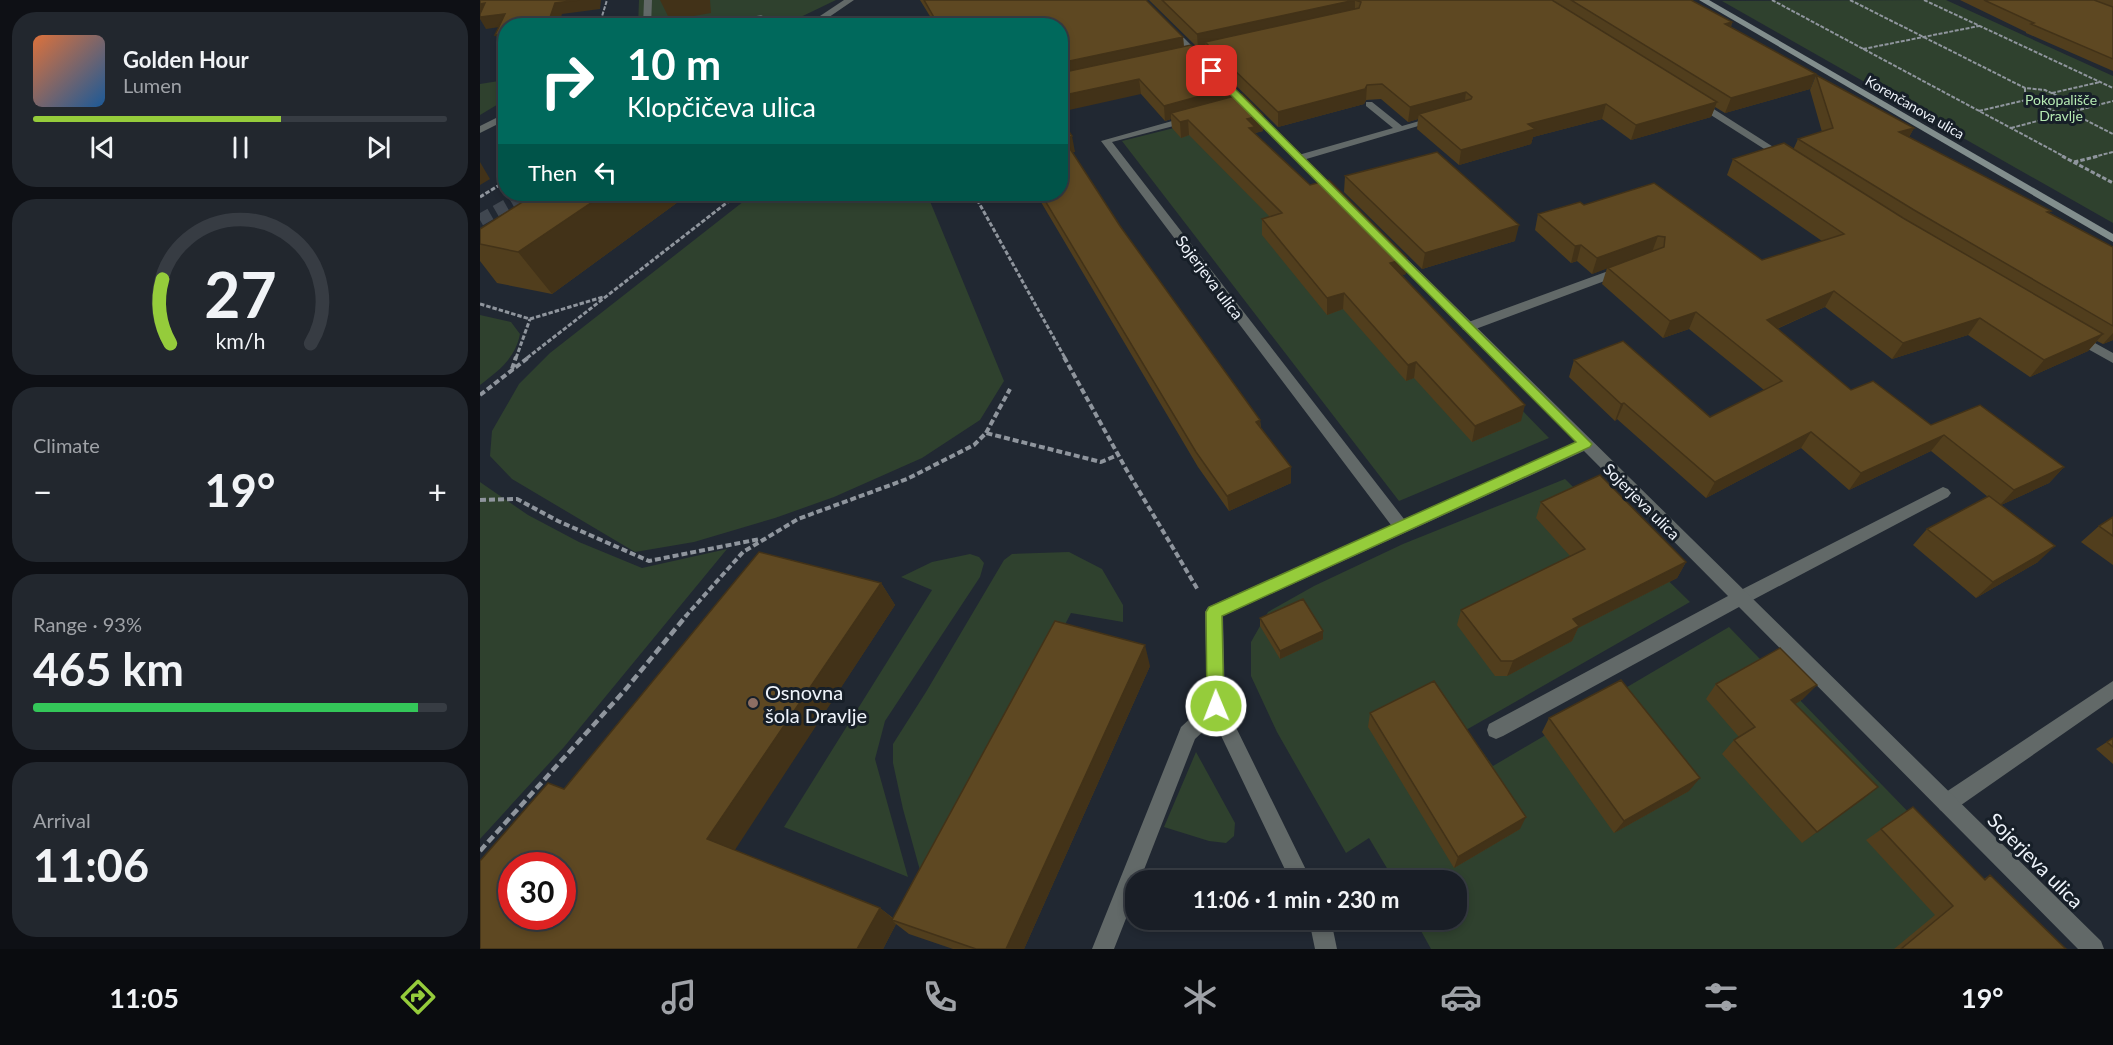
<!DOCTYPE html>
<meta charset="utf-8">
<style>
body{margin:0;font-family:Lato,sans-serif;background:#22272e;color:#f1f3f6;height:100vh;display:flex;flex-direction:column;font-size:22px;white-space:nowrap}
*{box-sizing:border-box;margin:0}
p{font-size:20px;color:#9fa2a7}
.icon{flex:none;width:33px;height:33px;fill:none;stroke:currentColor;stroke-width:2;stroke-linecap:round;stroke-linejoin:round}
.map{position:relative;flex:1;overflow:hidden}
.panel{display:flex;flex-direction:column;gap:12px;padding:12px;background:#0e1015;width:480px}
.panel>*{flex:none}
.hud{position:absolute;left:18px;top:18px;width:570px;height:183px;border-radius:24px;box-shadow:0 3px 9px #0003,0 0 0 2px #373c43;background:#00695c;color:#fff;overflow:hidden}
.speed{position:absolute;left:18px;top:852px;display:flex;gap:12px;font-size:30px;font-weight:700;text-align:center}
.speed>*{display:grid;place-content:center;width:78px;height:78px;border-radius:50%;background:#191e26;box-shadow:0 3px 9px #0003,0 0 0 2px #373c43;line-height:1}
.speed .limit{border:9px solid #d22;background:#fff;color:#111}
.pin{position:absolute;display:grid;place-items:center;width:51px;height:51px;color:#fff;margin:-26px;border-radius:12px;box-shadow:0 3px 9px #0006}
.me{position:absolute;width:66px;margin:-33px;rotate:359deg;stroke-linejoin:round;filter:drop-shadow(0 0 4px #0008)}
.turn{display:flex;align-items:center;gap:21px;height:126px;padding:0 30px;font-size:27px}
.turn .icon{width:78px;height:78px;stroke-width:2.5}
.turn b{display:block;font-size:42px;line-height:51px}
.then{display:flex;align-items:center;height:57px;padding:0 30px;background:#0003;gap:12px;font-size:22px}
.big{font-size:45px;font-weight:700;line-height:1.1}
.panel .card{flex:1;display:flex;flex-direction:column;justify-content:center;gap:9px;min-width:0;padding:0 21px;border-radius:24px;background:#22272e}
.panel .dial{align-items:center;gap:0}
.dial svg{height:156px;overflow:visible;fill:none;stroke:#373c43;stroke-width:7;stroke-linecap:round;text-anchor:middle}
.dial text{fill:#f1f3f6;stroke:none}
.song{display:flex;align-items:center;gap:18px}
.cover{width:72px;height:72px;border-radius:9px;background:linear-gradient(135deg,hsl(20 70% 55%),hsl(210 70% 35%))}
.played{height:6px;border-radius:3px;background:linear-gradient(90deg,#95cc3b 60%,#373c43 60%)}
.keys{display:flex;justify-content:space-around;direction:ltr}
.heat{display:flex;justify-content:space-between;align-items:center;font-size:33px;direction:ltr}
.charge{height:9px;border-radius:4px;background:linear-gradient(90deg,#34c759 93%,#373c43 0)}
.trip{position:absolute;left:645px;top:870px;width:342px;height:60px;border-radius:24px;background:#191e26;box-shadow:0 3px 9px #0003,0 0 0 2px #373c43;font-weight:700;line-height:60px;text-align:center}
.menu{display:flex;height:96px;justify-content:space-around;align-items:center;background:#0a0c0f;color:#9fa2a7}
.menu .icon{width:42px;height:42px}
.menu .current{color:#95cc3b}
.menu b{font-size:27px;color:#f1f3f6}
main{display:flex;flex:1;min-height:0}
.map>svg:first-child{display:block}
.green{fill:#2f412e}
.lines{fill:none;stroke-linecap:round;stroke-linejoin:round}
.street-tunnel{stroke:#404750;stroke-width:12;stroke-dasharray:12 6;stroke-linecap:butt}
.path-far3{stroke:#8f959d;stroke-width:2;stroke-dasharray:4 1.5;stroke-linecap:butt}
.path-far2{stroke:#8f959d;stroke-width:3;stroke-dasharray:4.5 2;stroke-linecap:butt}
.path-far1{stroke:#8f959d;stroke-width:4;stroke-dasharray:6 3;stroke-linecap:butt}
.path{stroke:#8f959d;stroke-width:4.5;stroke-dasharray:8 4;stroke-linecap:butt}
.lane{fill:#626968;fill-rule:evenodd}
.street{fill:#626968;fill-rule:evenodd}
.secondary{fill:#828e8d;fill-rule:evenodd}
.wall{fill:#513e1d}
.shaded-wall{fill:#423218}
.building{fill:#5e4822;stroke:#423218;stroke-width:1.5;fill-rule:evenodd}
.route{fill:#95cc3b;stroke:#618526;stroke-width:1.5}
.education-dot{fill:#8d6e63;stroke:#171f28;stroke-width:2}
.labels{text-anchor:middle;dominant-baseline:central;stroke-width:6;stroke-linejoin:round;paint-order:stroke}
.far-park-label{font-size:14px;fill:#b6eab3;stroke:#171f28}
.far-street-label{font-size:14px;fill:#eff4fb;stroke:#171f28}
.street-label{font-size:16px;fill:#eff4fb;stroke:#171f28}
.near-poi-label{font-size:20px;fill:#eff4fb;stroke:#171f28;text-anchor:start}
.near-street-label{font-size:20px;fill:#eff4fb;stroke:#171f28}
</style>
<main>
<section class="panel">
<div class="card">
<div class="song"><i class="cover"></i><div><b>Golden Hour</b><p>Lumen</p></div></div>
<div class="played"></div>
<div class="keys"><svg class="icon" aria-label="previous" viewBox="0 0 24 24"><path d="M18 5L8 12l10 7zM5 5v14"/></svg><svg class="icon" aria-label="pause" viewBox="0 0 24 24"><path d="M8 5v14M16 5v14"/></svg><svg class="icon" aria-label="next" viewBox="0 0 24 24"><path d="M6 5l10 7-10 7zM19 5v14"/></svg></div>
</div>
<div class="card dial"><svg viewBox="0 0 100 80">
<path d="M14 69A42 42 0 1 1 86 69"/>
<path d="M14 69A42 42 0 0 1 10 36" stroke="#95cc3b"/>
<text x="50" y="56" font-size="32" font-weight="700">27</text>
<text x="50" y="72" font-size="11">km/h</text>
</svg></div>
<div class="card"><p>Climate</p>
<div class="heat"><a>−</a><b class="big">19°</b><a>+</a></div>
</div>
<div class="card"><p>Range · 93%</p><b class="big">465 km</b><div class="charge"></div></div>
<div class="card"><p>Arrival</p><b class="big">11:06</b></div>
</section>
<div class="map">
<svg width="1633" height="949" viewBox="0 0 1633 949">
<rect width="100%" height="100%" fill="#212832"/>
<path class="green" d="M159,0h197l-52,25 -146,1z
M1466,0l167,76v147l-391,-222z
M25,80v20l-25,15v-31z
M754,113l315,325 -150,63 -277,-360z
M273,194h174l77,187 -24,39 -58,38 -88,39 -59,21 -81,24 -59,10 -123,-73 -22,-23 2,-25 27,-47 31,-31z
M0,315l31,7 9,12c-5,25 -21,36 -40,51z
M1085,479l125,123 -224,128 27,36 236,-139 312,322h-610l-16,-29h41v-40h-62l-25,-42 -23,15 -69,-121 -26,-56v-34l17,-30 46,-26 89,-42z
M0,482l48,33 51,27 63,26 85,-19 -163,198 -84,92z
M589,552l33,17 21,36v17l-52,-9 -145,279 -23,-83 -10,-46v-19l33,-52 78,-132 8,-6z
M490,554l9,3 5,6 -4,14 -95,144 -10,38 33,118 -124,-50 148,-237 -31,-13 31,-15z
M716,752l39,71 -1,13 -8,7 -17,-2 -45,-14z"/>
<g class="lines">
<path class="street-tunnel" d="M0,220l46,-26"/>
<path class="path-far3" d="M1292,0l293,157
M1370,0l175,88 20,2 38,18
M1444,0l189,88
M119,26l8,-26
M1383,49l116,-23
M1545,88v7l34,19
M1572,93l48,-11
M1499,111l51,-12
M1590,112l43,22
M1531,128l102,-27
M1613,157l20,-5"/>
<path class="path-far2" d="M1582,156l51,27
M1594,162l25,-6
M494,194l91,164
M0,197l26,-16
M0,304l50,15 73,-22
M36,358l14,-39
M47,358l211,-164"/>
<path class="path-far1" d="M584,357l62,112 72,121
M32,369l4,-12
M0,395l49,-38
M506,433l24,-44
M0,500l37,-1 41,22 91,40 111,-22
M205,617l58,-65 55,-33 109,-40 67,-34 12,-12 115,29 17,-7"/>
<path class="path" d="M0,851l145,-161 61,-74"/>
<path class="lane" d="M164,0h8l-1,26h-8z
M281,15l4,2 -1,2 -34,7h-19z
M746,44l3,1v4l-34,8 -4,-3z
M886,102h6l30,24 35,-10 5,3 -139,41h-8v-4l98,-28 -27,-22z
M26,113v7l-26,13v-7z
M1142,266l4,1v6l-153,57h-10l-1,-3 1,-3z
M1463,487l5,2 3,4 -3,4 -201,106 -6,2 -6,-2 -2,-5 2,-5z
M1633,681v18l-159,111 -7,3 -7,-3 -3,-7 3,-7z"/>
<path class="street" d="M364,0h10l-38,26h-11z
M657,0h9l57,57v4h-6z
M737,77h6l117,116v4h-8l-115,-116z
M1215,98l3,1 94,60 -9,2 -91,-58 -2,-2z
M710,116l3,1v4l-81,21 292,377 172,-77 -186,-188 -2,-2 6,-4 4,2 703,691 3,8h-26l-339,-342 -236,129 -7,3 -7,-3 -2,-6 2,-6 239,-128 -144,-145 -361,165 2,89 86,175h-21l-76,-159 -19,18 -55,141h-4v13l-22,56h-22l89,-222 26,-24 -2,-91 3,-5 183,-82 -290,-384z
M1595,332l38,21v10l-43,-24 -1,-3 1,-3z
M829,920h22l6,29h-22z"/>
<path class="secondary" d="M1219,0h10l404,234v8z"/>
</g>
<path class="wall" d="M440,0h226l37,37 1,10 49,40v10l30,34 -8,2v1l55,51 97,73 -1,16 -4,1 119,146 -49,21 -58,-64 -8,3 -63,-72 -16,6 -65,-80v-16l8,-2 -81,-82 -8,3 -9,-10 -1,-9 -6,2 -24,-27 -81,-68h-124z
M669,0h542l41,22 -1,5 85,47 -6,15 -85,24 -10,-6 -4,10 -80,23 -29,-21 -69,18 -2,7 -72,21 -42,-36 1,-10 -10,3 -27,-23 -15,1 -2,4 -86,23 -72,-71v-9l-8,1z
M1480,0h153v71l-87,-38v-1z
M1336,75l98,53 -5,9 204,110v93l-10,4 -6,-3 -9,10 -58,26 -62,-42 -76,24 -67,-52 -48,22 74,61 80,35 133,42 -15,16 -48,22 37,57 -62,36 -63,-53 14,-16 61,-32 -57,-46 -82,39 -48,-42 -95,50 -89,-79 -2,2 -46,-44 5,-17 136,57 54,-27 -75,-61 -26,9 -61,-54 5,-16 -15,6 -15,-13 -6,2 -36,-33 3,-16 46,-9 178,55 60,-19 -95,-66 6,-16 60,-9 5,-11 24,-7 -12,-42z
M580,119l15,33h-3l48,74 140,194 1,8 30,39v16l-62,28 -31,-44 -160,-270 -1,-3h23z
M865,176l170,65 -93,28 -78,-77z
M55,194h154l-137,100 -55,-11 -17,-22v-32z
M1061,502l145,60 -9,16 -99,50 -6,13 -65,35h-12l-38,-51 4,-15 109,-54 -34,-38z
M1633,517v48l-32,-23 18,-16z
M401,583l14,22 -161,245 146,58 13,10 257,-252 -126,283h-71l-44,-15 -13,-10 -13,25h-403l84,-160z
M780,618l63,13v8l-43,20 -20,-33z
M1236,684l87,15 -8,5 83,83 -76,56 -80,-89 12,-14 5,-3 -33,-38z
M890,713l150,116 -66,39 -86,-141z
M1069,718l140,73 -75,42 -72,-101z
M1633,738v26l-17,-15z
M1433,807l71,72 6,-4 76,74h-172l41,-34 -69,-75z"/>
<path class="shaded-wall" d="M99,0h22l-1,9 -38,5 -4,12h-11l8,-23z
M180,0h50l1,13 -41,7z
M875,0v14l-150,28 1,5 -8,1 -1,-14z
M5,3l-5,13v-12z
M25,14l1,12 -20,3 -6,-10v-2z
M1252,22l-5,15 -2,-13z
M26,33v13h-3l-8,-11z
M703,37l1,14 -124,28v-16z
M1336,74l-6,15 -85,24 6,-15z
M659,79l2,15 -81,18v-16z
M887,85l-1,15 -2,4 -86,23v-15z
M753,87l1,15 -63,11v6l-6,2 -1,-15z
M986,92l-2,15 -45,7 -1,5 -10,3 2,-15z
M1237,102l-6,15 -80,23 5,-15z
M1126,104l-4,15 -69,18 -2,7 -72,21 2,-15 67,-26z
M783,115v16l-8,2v9l-5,2 -3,-25z
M708,120l1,15 -8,3 -1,-16z
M1434,128l-9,16 -6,-12z
M592,136l3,16 -9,2 -3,-16z
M0,162l10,17 -10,6z
M124,194h85l-137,100 -34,-42z
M1039,225l-4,16 -93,28 3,-16z
M1178,236l-6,16 -60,22 5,-16z
M1101,245l-4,16 -6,2 4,-17z
M927,258l-1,16 -17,5 1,-16z
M1354,291l-9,16 -67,30 9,-17z
M864,293l-1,16 -16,6v-17z
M1216,312l-7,17 -26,9 7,-17z
M1500,318l-12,17 -76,24 11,-16z
M1633,333v7l-10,4z
M1623,334l-15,17 -58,26 14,-17z
M936,362l-2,16 -8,3 2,-16z
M1144,403l-7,16 -2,2 6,-17z
M1045,405l-4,16 -49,21 3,-16z
M780,420l1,16 -5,-14z
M1331,432l-10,16 -95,50 9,-16z
M1464,435l-13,16 -82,39 12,-17z
M811,467v16l-62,28 -2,-15z
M1584,467l-15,16 -50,23 15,-16z
M1575,546l-17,16 -62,36 17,-16z
M1206,562l-9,16 -99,50 -6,13 -65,35 6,-15 60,-42z
M401,583l14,22 -164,251 -24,-17z
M843,631v8l-43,20v-8z
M665,645l5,21 -126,283h-18z
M1337,685l-14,14 -25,16 13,-15z
M1220,778l-11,13 -75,42 10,-12z
M1398,787l-16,13 -60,43 15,-11z
M1046,817l-6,12 -66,39 4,-11z
M400,908l17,14 -5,-2 4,4 -13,25h-26z"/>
<path class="building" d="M0,0h99l-24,3 -8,23h-41v7l-11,2 10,-21 -25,3v-3l5,-11 -5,1z
M444,0h222l37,37 -123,26v-37h-121z
M682,0h390l165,102 -81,23 -30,-21 -78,20 7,5 -74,21 -42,-36 52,-15 1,-2 -6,-5 -56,15 -28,-23 -15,1 -2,4 -87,23 -73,-70 154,-34 2,-6 -6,-2 -158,34z
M1091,0h120l41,22 -7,2 91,50 -85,24z
M1504,0h110l19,7v52l-82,-35 3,-1z
M711,45l42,42 -69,19 -25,-27 -79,17v-23z
M1336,75l98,53 -15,4 152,79 -4,1 66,35v79l-199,-116 -116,-71 35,-11z
M762,94l21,21 -16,4 8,8 -6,1 61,57 19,-5 78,78 -17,5 135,142 -50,21 -59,-64 -8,3 -64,-72 -17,5 -65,-79 20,-6 -94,-93 -8,2 -9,-9z
M580,119l12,17 -9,2 57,88 140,194 -4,2 35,45 -64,29 -31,-44 -155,-258h19z
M1304,143l119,75 200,116 -59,26 -64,-42 -77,25 -69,-52 -67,29 84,70 22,-9 58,44 49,-20 84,62 -50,23 -70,-55 -83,38 -50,-41 -96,50 -91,-79 -3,1 -47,-44 49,-19 87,76 72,-36 -86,-69 -26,9 -62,-53 56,-21 1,-10 -7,-1 -61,22 -16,-13 -6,1 -37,-32 42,-12 4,3 70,-22 108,77 82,-26 -111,-75z
M957,152l82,73 -94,28 -80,-77z
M55,194h69l-86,58 -38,-8v-15z
M1120,475l86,87 -113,57 6,7 -66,35h-12l-40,-51 124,-61 -44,-47z
M1509,496l66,50 -62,36 -66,-53z
M1633,517v19l-14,-10z
M279,552l122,31 -174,256 173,69 -23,41h-377v-88l68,-78 16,6zM32,866h50v50h-50z
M823,599l20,32 -43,20 -20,-33z
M575,621l90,24 -139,304h-30l-84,-29z
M1300,648l37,37 -26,15 87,87 -61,45 -83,-92 21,-13 -39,-43z
M1141,680l79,98 -76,43 -75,-103z
M954,681l92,136 -68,40 -88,-144z
M1633,738v9l-6,-5z
M1433,807l72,73 5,-5 76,74h-165l52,-43 -72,-77z"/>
<path class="route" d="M729,69h6l377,375 -2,3 -368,169 2,90 -2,5 -6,2 -6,-2 -3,-5 -1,-94 3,-5 367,-165 -367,-369z"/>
<circle class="education-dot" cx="273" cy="703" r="6"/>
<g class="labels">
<g class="far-park-label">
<text x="1581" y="99">Pokopališče<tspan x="1581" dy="16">Dravlje</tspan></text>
</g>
<g class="far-street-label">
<text transform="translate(1435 107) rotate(30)">Korenčanova ulica</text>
</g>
<g class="street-label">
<text transform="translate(730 277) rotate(53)">Sojerjeva ulica</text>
<text transform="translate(1162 501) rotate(45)">Sojerjeva ulica</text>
</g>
<g class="near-poi-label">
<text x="285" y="692">Osnovna<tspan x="285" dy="23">šola Dravlje</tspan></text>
</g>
<g class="near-street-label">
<text transform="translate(1556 860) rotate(45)">Sojerjeva ulica</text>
</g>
</g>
</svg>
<div class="speed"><div class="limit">30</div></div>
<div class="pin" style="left:732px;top:71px;background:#d93025"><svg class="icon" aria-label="arrive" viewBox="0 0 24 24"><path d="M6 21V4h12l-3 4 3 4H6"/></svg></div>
<svg class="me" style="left:736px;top:706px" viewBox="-20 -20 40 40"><circle r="17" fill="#95cc3b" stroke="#fff" stroke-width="3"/><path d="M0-11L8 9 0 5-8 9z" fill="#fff"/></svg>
<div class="trip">11:06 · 1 min · 230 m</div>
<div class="hud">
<div class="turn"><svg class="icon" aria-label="right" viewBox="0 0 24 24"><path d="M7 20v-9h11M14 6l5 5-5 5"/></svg><div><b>10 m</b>Klopčičeva ulica</div></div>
<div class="then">Then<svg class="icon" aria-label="left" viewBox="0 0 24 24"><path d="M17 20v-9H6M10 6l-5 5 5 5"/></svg></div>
</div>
</div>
</main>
<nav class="menu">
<b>11:05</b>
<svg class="icon current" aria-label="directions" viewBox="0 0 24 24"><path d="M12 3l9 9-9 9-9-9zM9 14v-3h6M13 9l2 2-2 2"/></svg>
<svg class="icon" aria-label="music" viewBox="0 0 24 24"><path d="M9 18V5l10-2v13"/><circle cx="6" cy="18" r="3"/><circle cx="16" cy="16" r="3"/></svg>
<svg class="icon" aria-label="phone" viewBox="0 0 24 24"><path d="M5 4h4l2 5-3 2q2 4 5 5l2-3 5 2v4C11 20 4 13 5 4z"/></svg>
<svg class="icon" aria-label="climate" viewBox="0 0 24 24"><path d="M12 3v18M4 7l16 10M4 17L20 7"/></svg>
<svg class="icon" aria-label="car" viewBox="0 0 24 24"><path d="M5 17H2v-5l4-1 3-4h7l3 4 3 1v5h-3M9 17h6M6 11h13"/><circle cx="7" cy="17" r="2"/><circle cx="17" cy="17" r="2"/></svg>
<svg class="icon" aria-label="filters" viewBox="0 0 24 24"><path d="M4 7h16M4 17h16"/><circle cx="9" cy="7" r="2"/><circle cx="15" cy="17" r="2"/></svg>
<b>19°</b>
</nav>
